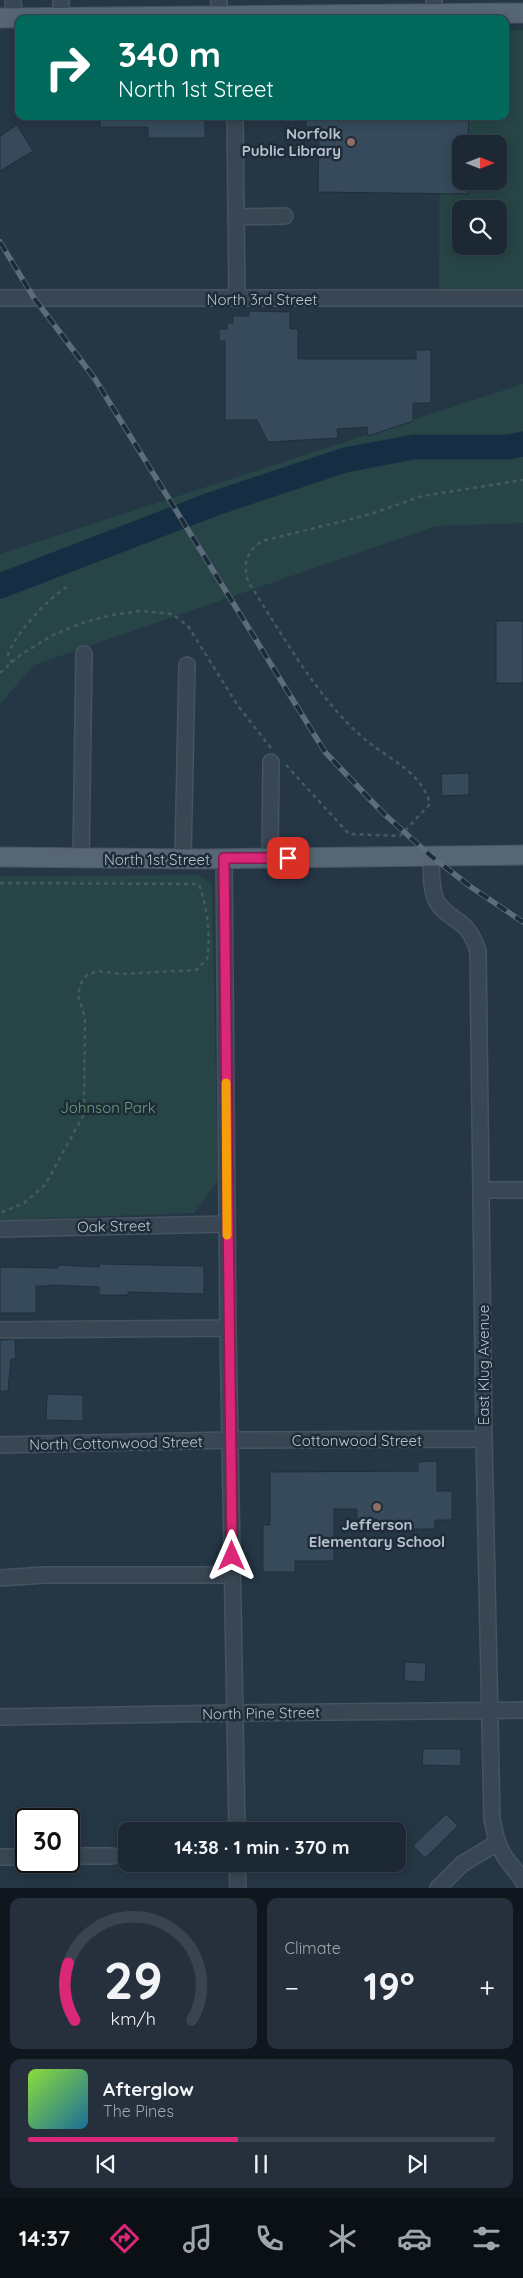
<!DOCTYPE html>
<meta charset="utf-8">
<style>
body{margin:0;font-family:Quicksand,sans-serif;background:#25303c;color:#f1f3f6;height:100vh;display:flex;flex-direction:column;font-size:19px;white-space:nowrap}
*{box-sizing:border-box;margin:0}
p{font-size:16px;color:#a0a6ac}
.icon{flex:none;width:28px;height:28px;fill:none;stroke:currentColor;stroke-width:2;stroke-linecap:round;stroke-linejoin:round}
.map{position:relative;height:1888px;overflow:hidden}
.panel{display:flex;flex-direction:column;gap:10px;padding:10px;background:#0f161d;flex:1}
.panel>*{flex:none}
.hud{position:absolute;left:15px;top:15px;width:494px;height:105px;border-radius:10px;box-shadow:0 2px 12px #0003,0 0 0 1px #3a444f;background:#00695c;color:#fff;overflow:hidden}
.needle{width:32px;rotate:90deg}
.fabs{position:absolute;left:452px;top:135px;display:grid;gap:10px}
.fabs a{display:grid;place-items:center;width:55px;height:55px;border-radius:10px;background:#1c2834;box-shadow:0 2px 12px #0003,0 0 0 1px #3a444f;font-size:25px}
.speed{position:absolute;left:15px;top:1808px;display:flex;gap:10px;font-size:25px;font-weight:700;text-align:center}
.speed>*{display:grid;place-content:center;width:65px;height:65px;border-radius:50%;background:#1c2834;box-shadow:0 2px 12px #0003,0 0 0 1px #3a444f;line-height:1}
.speed .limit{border:2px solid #111;border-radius:8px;background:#fff;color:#111}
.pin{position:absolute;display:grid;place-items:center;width:42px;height:42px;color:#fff;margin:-21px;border-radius:10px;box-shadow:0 2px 8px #0006}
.me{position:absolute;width:55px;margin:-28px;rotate:0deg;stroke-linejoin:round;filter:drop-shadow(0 0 4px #0008)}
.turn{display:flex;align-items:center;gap:18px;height:105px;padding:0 20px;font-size:22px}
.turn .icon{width:65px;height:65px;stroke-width:2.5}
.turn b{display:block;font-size:35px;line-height:42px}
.big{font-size:38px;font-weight:700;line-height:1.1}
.panel .widget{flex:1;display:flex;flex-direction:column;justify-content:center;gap:8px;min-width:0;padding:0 18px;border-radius:10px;background:#25303c}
.panel .dial{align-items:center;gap:0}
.dial svg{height:130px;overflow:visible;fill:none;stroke:#3a444f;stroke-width:7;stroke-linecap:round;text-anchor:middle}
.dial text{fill:#f1f3f6;stroke:none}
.song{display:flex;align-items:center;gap:15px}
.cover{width:60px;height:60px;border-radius:8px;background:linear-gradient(135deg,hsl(90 70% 55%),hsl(200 70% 35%))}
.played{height:5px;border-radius:2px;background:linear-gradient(90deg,#db2777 45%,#3a444f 45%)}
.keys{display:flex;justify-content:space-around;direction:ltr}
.heat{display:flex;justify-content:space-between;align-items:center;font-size:28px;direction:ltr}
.panel .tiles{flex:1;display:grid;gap:10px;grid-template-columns:1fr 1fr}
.widget:last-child{grid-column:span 2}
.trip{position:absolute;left:118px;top:1822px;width:288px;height:50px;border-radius:10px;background:#1c2834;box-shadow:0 2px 12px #0003,0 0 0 1px #3a444f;font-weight:700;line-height:50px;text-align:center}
.menu{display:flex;height:80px;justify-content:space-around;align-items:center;background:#0b1015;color:#a0a6ac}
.menu .icon{width:35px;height:35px}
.menu .active{color:#db2777}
.menu b{font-size:22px;color:#f1f3f6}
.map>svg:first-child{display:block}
.green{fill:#274546;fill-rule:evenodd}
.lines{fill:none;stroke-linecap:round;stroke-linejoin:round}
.river{stroke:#162e44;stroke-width:25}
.building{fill:#364a5b;stroke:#202e3b}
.minor-casing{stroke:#465360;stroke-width:18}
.major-casing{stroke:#465360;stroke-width:21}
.path{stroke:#405d5c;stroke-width:2.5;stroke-dasharray:4 4;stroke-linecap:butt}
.minor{stroke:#394754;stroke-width:15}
.major{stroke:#576674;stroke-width:19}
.rail-casing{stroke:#5b6c7b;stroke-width:5.5}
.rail{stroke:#1e2c39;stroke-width:4;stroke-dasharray:11;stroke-linecap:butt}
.route-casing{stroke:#8e194d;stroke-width:12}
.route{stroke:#db2777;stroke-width:9}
.slow{stroke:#f59e0b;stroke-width:9}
.education-dot{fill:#8d6e63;stroke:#1e2c39;stroke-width:2}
.labels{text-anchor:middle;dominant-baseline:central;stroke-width:5;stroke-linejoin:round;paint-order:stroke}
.poi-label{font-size:15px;font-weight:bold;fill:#b7c2ce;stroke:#1e2c39;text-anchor:end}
.street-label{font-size:15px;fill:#b7c2ce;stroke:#1e2c39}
.park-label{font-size:15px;fill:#6ca073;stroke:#1e2c39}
</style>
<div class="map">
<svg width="523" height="1888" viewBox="0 0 523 1888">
<rect width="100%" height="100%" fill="#253645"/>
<path class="green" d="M505,30h18v260l-84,1 1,-175h65zM461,144h38v37h-38zM461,209h38v37h-38z
M523,384v139l-87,3 -402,139 -34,39v-150z
M198,875l14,9 6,297 -24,32 -194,7v-344z"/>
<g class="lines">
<path class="river" d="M0,586l213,-82 132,-44 69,-13h95l14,-3"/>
</g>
<path class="building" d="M100,116h105v22h-57v-11h-48z
M306,116h163l-1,28h-7v37h7v13l-150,-2 1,-65h-13z
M17,125l16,26 -33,20v-35z
M249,311l41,1v17h8v30h118v-9h15v53h-18v18l-45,15 -1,-9 -30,2 1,9 -70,4 -11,-22h-32v-79h-6v-12h8v-6h6v-7h16z
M496,621h27v62h-27z
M469,773v22l-27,1 -1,-22z
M99,1264l105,2v28l-76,-2v3h-29v-8l-50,-2 -1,1h-12v27h-36v-46l58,1v-3l41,2z
M15,1339l1,20h-5l-3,32h-8v-51z
M47,1394l36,1v26l-37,-1z
M437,1461v30h15v29h-17v9h-58v-10h-20v-10h-23v52h-39v11h-32v-47h7v-53l148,-1v-9z
M405,1662l21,1 -1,19 -21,-1z
M423,1749h38v17l-39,-1z
M446,1814l12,12 -33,32 -12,-12z"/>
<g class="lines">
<defs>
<path id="minor" d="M13,0l1,17
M61,0v17
M219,0v16
M434,0v14
M235,116l2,183
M236,217l49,-1
M0,298h523
M431,856c1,14 -1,30 5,44 6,13 20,18 29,27 7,7 10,15 13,24l6,488 8,380c3,14 5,26 13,38 6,9 13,15 18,25
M270,858l1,-96
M81,859l3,-205
M183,859l4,-194
M224,859l4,469 9,503
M482,1190h41
M0,1229l227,-5
M0,1330l228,-2
M0,1445l231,-5 253,-1
M0,1578l45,-3h187
M0,1717l234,-4 289,-3
M69,1856h43
M0,1857h26
M237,1864l1,24
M438,1888l24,-24 35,-21"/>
<path id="major" d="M0,18l523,-5
M0,857l199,2 324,-4"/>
</defs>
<use href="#minor" class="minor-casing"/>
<use href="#major" class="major-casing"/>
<path class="path" d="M12,663l-4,-9c10,-24 39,-54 60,-68
M0,673l19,-17 32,-20 31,-13 30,-8 28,-4 32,3 16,12 50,80 33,42
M286,765l63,69 51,2 30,-32c-8,-31 -39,-44 -63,-63 -47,-38 -85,-107 -118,-158 -7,-18 -3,-31 13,-42l109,-27 51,-18 101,-16
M0,883l199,1c8,24 12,49 8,75l-11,11 -75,4 -23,-3 -11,4 -6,8 -3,12 7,23 -1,96 -39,71 -21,18 -24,10"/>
<use href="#minor" class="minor"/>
<use href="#major" class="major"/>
<defs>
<path id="rail" d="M0,242l34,56 61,81 230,373 58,61 48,43 40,31 52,35"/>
</defs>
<use href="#rail" class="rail-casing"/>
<use href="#rail" class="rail"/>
</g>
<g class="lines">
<defs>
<path id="route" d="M232,1556l-8,-698h64"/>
</defs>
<use href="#route" class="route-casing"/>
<use href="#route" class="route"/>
<path class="slow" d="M226,1083l1,152"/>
</g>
<g class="education-dot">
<circle cx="351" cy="142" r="5"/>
<circle cx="377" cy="1507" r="5"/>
</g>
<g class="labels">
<g class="poi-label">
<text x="341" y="133">Norfolk<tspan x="341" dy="17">Public Library</tspan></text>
<text x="377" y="1524" text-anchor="middle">Jefferson<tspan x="377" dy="17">Elementary School</tspan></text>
</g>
<g class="street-label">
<text x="262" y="299">North 3rd Street</text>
<text x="157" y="859">North 1st Street</text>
<text transform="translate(114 1226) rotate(-1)">Oak Street</text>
<text transform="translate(483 1365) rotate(-90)">East Klug Avenue</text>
<text x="357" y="1440">Cottonwood Street</text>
<text transform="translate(116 1443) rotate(-1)">North Cottonwood Street</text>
<text transform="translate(261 1713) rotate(-1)">North Pine Street</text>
</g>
<g class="park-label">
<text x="108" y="1107">Johnson Park</text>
</g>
</g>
</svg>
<div class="fabs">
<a><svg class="needle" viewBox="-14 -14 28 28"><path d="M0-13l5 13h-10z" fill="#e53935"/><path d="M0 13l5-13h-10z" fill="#a0a6ac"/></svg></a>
<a><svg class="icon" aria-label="search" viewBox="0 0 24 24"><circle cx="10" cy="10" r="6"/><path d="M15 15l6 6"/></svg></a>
</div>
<div class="speed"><div class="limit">30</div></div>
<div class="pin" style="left:288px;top:858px;background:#d93025"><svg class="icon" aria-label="arrive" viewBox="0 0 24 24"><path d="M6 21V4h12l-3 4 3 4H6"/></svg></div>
<svg class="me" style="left:232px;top:1556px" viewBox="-20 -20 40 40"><path d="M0-17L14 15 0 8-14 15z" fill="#db2777" stroke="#fff" stroke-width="4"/></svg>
<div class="trip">14:38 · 1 min · 370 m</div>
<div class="hud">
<div class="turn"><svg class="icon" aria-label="right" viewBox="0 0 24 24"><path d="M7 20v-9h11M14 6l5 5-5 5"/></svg><div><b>340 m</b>North 1st Street</div></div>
</div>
</div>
<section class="panel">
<div class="tiles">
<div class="widget dial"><svg viewBox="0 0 100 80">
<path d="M14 69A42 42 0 1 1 86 69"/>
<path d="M14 69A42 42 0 0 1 10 34" stroke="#db2777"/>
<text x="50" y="56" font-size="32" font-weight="700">29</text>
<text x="50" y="72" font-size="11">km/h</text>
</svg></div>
<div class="widget"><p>Climate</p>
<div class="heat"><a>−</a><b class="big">19°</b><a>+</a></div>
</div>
<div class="widget">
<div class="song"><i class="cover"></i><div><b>Afterglow</b><p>The Pines</p></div></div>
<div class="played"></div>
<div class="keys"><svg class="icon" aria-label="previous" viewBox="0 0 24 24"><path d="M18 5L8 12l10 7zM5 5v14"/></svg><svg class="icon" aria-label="pause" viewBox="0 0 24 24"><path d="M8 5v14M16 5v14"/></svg><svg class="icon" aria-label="next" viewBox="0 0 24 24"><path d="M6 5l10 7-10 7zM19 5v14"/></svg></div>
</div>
</div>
</section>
<nav class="menu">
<b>14:37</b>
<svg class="icon active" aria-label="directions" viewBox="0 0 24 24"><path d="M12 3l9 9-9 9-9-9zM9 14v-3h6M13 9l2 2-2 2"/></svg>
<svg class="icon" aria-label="music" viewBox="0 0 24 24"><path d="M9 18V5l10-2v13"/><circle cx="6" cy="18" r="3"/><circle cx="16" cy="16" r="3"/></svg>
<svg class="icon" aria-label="phone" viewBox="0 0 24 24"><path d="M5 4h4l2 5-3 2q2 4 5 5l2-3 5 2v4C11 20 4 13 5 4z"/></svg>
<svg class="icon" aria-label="climate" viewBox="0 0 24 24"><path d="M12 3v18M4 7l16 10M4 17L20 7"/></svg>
<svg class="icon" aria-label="car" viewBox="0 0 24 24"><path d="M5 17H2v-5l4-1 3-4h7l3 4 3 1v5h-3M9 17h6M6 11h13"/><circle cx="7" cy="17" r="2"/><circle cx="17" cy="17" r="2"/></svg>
<svg class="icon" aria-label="filters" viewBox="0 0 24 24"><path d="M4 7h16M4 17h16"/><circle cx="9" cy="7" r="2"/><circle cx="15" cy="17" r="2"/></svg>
</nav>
